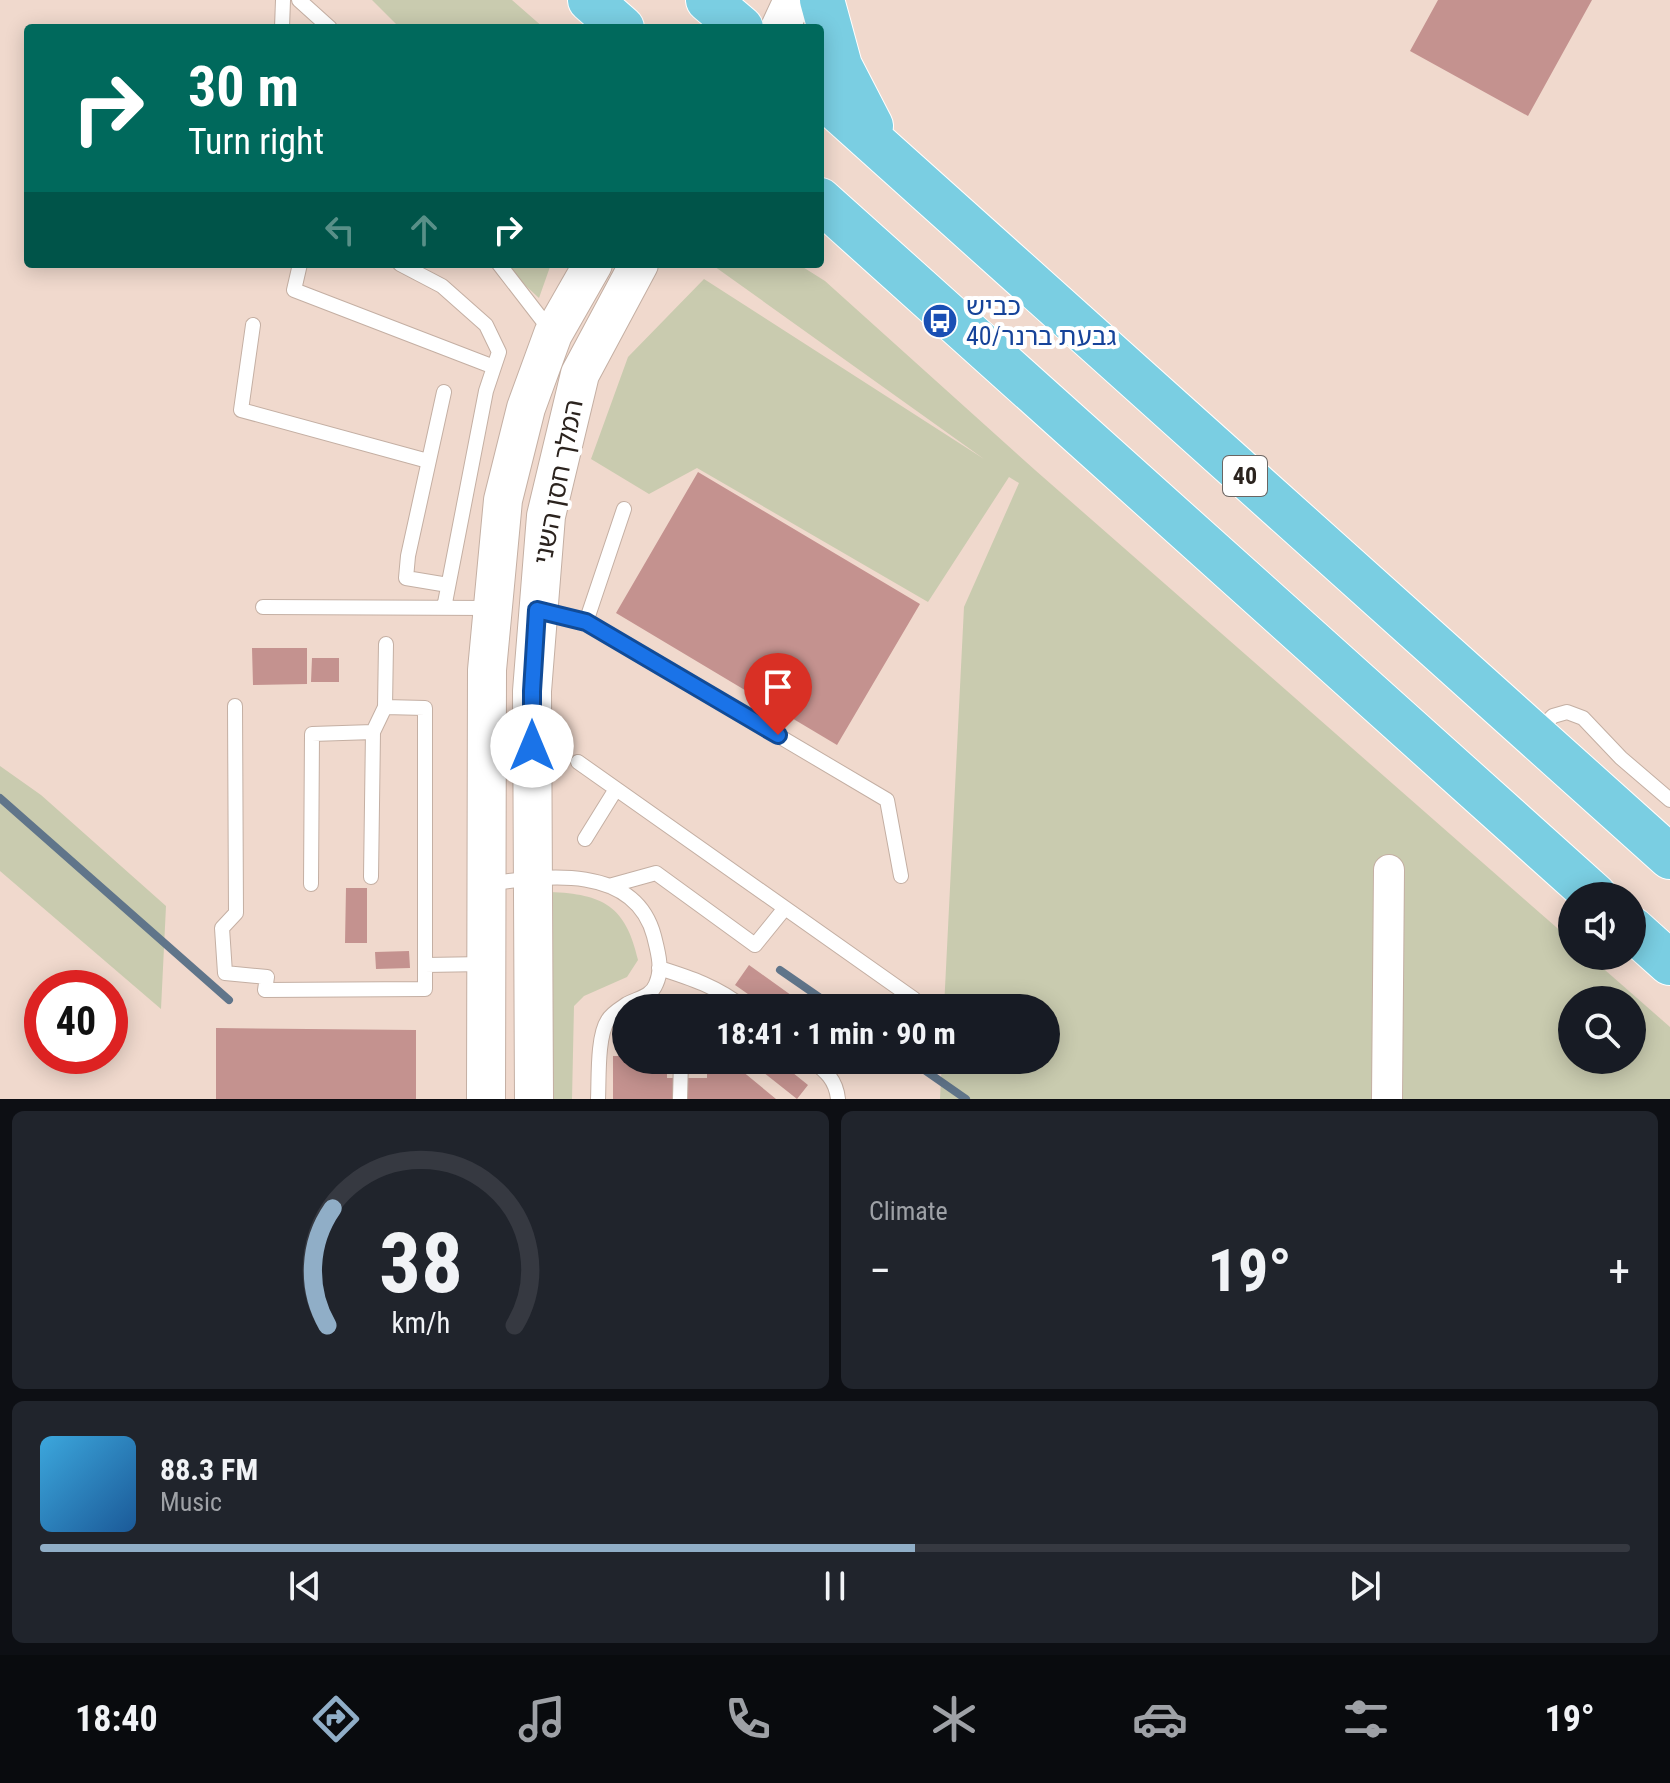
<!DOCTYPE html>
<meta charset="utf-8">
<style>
body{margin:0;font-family:"Roboto Condensed","Noto Sans Hebrew",sans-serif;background:#20242c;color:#f1f3f6;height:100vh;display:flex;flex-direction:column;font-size:30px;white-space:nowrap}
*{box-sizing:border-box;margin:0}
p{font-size:26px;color:#9ea1a6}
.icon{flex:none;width:44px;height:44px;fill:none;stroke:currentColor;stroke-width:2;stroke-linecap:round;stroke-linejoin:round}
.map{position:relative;height:1099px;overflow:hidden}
.details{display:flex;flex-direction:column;gap:12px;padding:12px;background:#0d0f14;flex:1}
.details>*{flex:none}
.hud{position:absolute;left:24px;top:24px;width:800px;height:244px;border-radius:8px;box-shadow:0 4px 20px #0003;background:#00695c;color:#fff;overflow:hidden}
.controls{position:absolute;left:1558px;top:882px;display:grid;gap:16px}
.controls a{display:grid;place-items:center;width:88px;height:88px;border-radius:50%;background:#171b24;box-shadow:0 4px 20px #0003;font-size:40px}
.speed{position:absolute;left:24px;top:970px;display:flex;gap:16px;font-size:40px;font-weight:700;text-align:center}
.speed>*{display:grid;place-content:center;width:104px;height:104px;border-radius:50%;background:#171b24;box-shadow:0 4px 20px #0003;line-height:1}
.speed .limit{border:12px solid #d22;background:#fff;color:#111}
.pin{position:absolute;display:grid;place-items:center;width:68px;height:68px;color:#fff;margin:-82px -34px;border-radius:50% 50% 50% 0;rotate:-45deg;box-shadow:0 0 8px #0007}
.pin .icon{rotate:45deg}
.me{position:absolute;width:88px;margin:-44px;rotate:0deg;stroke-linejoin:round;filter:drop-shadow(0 0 6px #0008)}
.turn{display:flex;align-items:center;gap:28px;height:168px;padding:0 32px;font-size:36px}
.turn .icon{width:104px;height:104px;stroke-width:2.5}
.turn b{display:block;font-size:56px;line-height:68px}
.lanes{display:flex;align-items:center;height:76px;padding:0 32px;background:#0003;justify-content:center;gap:40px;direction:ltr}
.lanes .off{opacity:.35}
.big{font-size:60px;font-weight:700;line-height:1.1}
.details .card{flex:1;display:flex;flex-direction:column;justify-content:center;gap:12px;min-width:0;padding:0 28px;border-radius:12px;background:#20242c}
.details .dial{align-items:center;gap:0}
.dial svg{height:208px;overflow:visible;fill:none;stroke:#363941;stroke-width:7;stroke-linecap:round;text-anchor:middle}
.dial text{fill:#f1f3f6;stroke:none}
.song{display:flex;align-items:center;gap:24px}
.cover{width:96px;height:96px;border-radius:12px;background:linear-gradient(135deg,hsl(200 70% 55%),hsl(210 70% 35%))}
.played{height:8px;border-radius:4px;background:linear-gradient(90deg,#90aec7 55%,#363941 55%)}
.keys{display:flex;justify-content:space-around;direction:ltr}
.heat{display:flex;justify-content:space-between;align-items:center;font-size:44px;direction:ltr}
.details .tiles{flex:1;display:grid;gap:12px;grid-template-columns:1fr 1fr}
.card:last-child{grid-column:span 2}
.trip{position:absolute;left:612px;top:994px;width:448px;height:80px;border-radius:40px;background:#171b24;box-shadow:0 4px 20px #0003;font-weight:700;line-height:80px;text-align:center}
.tab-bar{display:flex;height:128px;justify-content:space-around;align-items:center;background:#090b0e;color:#9ea1a6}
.tab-bar .icon{width:56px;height:56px}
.tab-bar .current{color:#90aec7}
.tab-bar b{font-size:36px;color:#f1f3f6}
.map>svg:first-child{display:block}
.green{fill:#c9cbaf;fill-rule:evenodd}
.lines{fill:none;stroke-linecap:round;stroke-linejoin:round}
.stream{stroke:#60758a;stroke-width:8}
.building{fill:#c4928f}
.service-casing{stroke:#c4afa3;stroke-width:16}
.minor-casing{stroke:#c4afa3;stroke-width:32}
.tertiary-casing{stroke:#c4afa3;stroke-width:40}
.trunk-casing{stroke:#fff;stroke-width:46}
.service{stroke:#fff;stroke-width:14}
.minor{stroke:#fff;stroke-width:30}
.tertiary{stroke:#fff;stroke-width:38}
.trunk{stroke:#7acee2;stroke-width:44}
.route-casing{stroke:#114b97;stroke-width:20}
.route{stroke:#1a73e8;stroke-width:14}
.labels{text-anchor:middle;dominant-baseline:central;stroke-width:8;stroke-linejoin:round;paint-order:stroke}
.shield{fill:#fff;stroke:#6b6562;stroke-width:2}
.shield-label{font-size:24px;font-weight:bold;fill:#2b231e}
.transit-label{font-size:26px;fill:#164399;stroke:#fff;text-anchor:start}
.street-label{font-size:26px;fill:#2b231e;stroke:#fff}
</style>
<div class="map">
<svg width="1670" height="1099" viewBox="0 0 1670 1099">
<rect width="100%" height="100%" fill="#f0d9cd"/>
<path class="green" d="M372,0h140l32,28h-144z
M504,264h47l-12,34 -34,-31z
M711,264h87l27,17 210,189 537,471v15h17l81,71v72h-730l2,-39h104v-52h-102l20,-401 55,-124 -10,-6 -81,125 -231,-134 -48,26 -58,-35 37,-102 76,-78 280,180zM1572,1000h60v60h-60z
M0,766l41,29 125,111 -5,103 -161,-138z
M550,892c53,2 76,14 88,68l-11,17 -43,19 -10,10 -2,93h-22z"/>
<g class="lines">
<path class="stream" d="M0,798l229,202
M780,970l55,38
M910,1060l56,39"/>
</g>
<path class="building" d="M1438,0h154l-64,116 -118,-65z
M698,472l222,132 -83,141 -221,-132z
M252,648h55v36l-54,1z
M312,658h27v24h-28z
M346,888h21v55h-22z
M409,951l1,17 -34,1 -1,-17z
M749,965l60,43h-41l-33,-23z
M216,1028l200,2v69h-200z
M613,1056h13v4h41v18h40v-12h29l40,33h-163z
M756,1060h21l31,25 -11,14 -44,-35z"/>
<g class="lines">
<defs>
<path id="service" d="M299,0l31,28
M282,28l1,-28
M300,264l-6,26 200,77
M400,264l42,22 44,39 13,27 -13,39 -42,217
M499,264l51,66
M253,325l-12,85 187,51
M444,392l-36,164 -2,22 42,7
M263,607l228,1
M539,610l47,12 301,178 14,76
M586,622l38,-113
M235,706l1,207 -14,15 3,45 42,4 -2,13 160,-1v-281l-40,-1
M1537,732l16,-16 14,-4 16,6 38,40 49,42
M578,762l336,237
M585,839l31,-50
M371,877l2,-145 12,-25 1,-63
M311,884l1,-150 61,-2
M489,884c56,-9 146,-20 165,52 4,16 9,33 2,48 -5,13 -18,14 -29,20 -6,4 -16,10 -19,16 -11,16 -9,59 -10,79
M609,886l47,-13 99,72 30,-37
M425,965l60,-1
M659,968c32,10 59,19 85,40
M811,1060c15,11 25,20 27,39
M680,1099l1,-39"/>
<path id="minor" d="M1387,1099l2,-229"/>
<path id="tertiary" d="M780,28l13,-28
M486,1099l1,-429 16,-170 23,-92 27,-74 40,-70
M534,1099l-2,-408 14,-175 34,-142 59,-110"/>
<path id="trunk" d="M590,0l32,28
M708,0l33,28
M822,0l18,66 31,60
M820,94l850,763
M820,200l775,696
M1632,929l38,34"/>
</defs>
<use href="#service" class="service-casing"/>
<use href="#minor" class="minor-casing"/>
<use href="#tertiary" class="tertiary-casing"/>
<use href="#trunk" class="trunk-casing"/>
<use href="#service" class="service"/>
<use href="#minor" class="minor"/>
<use href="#tertiary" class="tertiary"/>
<use href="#trunk" class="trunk"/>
</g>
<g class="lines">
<defs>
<path id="route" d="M532,746v-55l5,-81 49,12 192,113"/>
</defs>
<use href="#route" class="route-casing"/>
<use href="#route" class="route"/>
</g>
<defs>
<symbol id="bus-disc" viewBox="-11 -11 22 22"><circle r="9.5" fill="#1a4fb4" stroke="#fff"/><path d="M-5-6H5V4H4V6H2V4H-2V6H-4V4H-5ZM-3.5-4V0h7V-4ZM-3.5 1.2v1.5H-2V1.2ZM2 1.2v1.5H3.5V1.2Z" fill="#fff"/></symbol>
</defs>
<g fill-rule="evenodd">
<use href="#bus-disc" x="920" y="301" width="40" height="40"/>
</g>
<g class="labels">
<rect class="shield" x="1223" y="456" width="44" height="40" rx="6"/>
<g class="shield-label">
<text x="1245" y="476">40</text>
</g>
<g class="transit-label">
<text x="966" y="306">כביש<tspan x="966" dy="30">40/גבעת ברנר</tspan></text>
</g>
<g class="street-label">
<text transform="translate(558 482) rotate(-79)">המלך חסן השני</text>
</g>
</g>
</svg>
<div class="controls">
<a><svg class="icon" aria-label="sound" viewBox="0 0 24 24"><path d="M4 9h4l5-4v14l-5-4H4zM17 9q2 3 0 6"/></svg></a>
<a><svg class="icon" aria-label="search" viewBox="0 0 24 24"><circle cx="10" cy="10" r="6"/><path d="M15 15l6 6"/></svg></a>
</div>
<div class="speed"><div class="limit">40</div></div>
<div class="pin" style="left:778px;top:735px;background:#d93025"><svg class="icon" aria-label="arrive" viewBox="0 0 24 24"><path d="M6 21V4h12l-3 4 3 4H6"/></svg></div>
<svg class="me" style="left:532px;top:746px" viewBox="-20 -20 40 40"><circle r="19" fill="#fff"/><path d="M0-13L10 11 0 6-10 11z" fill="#1a73e8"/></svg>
<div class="trip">18:41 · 1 min · 90 m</div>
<div class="hud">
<div class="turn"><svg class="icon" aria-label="right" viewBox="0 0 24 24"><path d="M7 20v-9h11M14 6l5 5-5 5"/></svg><div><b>30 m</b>Turn right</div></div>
<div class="lanes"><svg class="icon off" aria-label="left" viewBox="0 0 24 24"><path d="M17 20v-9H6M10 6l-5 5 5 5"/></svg><svg class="icon off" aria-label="ahead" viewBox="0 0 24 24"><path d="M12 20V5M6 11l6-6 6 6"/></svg><svg class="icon" aria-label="right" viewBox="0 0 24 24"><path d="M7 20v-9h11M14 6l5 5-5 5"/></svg></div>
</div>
</div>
<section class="details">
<div class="tiles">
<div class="card dial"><svg viewBox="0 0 100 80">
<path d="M14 69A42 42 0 1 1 86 69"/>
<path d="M14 69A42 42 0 0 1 16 24" stroke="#90aec7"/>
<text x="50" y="56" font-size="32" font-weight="700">38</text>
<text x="50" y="72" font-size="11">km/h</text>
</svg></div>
<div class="card"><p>Climate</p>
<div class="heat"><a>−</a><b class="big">19°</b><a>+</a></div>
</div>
<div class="card">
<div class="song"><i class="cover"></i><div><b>88.3 FM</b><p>Music</p></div></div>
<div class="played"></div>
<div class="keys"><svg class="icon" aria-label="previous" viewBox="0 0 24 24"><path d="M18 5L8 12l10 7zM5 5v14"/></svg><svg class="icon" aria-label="pause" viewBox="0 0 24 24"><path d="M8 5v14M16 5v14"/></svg><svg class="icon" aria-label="next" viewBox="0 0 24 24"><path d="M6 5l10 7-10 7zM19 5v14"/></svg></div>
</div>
</div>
</section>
<nav class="tab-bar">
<b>18:40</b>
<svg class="icon current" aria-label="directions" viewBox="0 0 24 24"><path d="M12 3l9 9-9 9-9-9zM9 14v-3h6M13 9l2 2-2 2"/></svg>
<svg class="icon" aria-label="music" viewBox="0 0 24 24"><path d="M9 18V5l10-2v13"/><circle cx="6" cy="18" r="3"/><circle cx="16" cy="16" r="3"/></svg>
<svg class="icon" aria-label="phone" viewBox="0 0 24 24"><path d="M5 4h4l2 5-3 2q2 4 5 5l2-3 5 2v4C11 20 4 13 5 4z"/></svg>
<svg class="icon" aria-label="climate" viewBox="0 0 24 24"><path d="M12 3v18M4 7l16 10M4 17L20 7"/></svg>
<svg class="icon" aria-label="car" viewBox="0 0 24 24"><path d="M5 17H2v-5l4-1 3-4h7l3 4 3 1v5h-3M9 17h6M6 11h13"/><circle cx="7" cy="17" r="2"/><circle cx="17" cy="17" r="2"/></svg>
<svg class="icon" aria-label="filters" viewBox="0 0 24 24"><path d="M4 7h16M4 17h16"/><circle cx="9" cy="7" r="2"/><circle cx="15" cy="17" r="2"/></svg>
<b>19°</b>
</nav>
